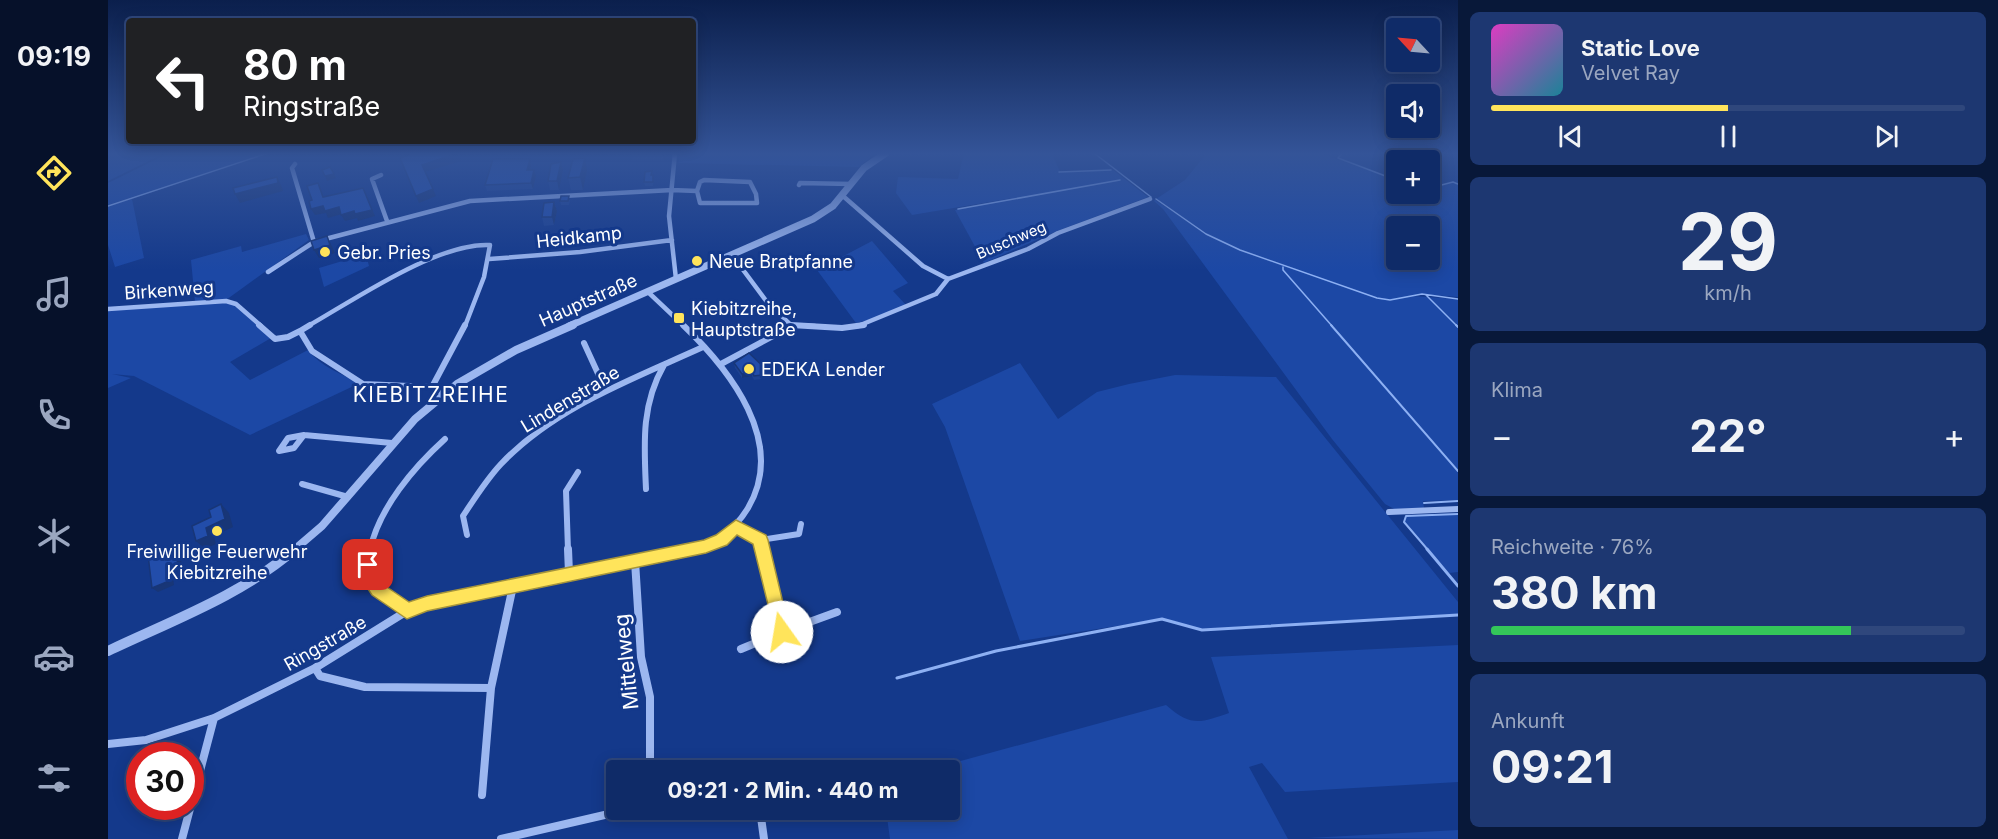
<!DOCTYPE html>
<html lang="de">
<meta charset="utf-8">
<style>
body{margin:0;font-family:Inter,sans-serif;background:#1d3771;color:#f1f3f6;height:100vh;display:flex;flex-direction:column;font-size:22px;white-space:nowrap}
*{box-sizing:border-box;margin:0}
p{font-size:20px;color:#9ba7c0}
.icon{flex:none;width:33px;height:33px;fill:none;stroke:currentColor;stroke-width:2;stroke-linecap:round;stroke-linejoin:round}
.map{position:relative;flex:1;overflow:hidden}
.panel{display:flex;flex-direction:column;gap:12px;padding:12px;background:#081839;width:540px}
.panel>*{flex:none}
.hud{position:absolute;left:18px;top:18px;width:570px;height:126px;border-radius:6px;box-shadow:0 3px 15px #0003,0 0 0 2px #2f477c;background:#202124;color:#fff;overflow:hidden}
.needle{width:39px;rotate:296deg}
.tools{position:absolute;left:1278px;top:18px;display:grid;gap:12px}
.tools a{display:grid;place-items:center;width:54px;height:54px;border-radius:6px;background:#0f2b68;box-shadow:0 3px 15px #0003,0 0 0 2px #2f477c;font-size:30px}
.speed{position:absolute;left:18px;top:742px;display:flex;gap:12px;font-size:30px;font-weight:700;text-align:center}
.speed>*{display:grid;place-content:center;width:78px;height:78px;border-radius:50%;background:#0f2b68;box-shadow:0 3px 15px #0003,0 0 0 2px #2f477c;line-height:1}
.speed .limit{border:9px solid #d22;background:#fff;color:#111}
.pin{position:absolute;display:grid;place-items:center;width:51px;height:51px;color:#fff;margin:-26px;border-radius:12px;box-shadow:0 3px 9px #0006}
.me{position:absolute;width:66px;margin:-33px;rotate:347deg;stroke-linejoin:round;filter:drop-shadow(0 0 4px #0008)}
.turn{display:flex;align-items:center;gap:21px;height:126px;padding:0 18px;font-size:27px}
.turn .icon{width:78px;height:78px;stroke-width:2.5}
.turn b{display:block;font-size:42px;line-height:51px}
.big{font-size:45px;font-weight:700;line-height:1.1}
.panel .card{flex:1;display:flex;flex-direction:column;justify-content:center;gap:9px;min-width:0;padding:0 21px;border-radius:9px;background:#1d3771}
.panel .dial{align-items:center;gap:0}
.dial b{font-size:78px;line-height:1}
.song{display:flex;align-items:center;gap:18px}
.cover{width:72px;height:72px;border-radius:9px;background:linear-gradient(135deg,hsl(310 70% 55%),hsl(190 70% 35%))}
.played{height:6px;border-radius:3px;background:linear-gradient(90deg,#ffe45b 50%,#2f477c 50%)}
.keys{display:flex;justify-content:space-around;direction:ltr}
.heat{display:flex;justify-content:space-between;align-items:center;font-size:33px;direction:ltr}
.charge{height:9px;border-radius:4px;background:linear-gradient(90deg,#34c759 76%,#2f477c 0)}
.trip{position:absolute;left:498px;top:760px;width:354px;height:60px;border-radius:6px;background:#0f2b68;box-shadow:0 3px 15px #0003,0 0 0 2px #2f477c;font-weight:700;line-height:60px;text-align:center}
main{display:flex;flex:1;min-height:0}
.dock{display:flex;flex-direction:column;width:108px;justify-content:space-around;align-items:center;background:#06112a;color:#9ba7c0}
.dock .icon{width:42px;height:42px}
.dock .selected{color:#ffe45b}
.dock b{font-size:27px;color:#f1f3f6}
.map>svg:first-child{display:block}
.green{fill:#1c48a5;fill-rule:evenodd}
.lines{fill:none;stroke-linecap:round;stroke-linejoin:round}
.stream-far2{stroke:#8db0f3;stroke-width:1.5}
.stream-far1{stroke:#8db0f3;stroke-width:2}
.stream{stroke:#8db0f3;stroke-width:3}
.minor-far2{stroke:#9cb7f0;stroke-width:4.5}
.minor-far1{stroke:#9cb7f0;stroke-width:6}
.minor{stroke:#9cb7f0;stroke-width:8}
.tertiary-far2{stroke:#9cb7f0;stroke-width:7}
.tertiary-far1{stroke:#9cb7f0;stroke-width:8}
.tertiary{stroke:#9cb7f0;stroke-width:10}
.wall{fill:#1d4292}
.shaded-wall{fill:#183677}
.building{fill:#224daa;stroke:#183677;stroke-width:1.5}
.route{fill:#ffe45b;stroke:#a6943b;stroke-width:1.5}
.poi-dot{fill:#ffe45b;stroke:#14398b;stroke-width:2}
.labels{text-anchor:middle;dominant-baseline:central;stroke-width:6;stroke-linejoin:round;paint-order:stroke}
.far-street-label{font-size:15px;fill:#fff;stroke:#14398b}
.street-label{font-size:18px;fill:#fff;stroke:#14398b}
.poi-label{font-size:18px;fill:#fff;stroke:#14398b;text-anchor:start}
.quarter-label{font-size:21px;letter-spacing:1.5px;fill:#fff;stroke:#14398b}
.near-street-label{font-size:21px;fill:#fff;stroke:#14398b}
</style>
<main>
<nav class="dock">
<b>09:19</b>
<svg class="icon selected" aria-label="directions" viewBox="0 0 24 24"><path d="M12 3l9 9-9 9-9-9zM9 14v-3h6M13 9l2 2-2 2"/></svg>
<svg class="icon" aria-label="music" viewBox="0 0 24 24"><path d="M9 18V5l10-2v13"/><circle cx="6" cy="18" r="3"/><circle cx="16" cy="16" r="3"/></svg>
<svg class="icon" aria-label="phone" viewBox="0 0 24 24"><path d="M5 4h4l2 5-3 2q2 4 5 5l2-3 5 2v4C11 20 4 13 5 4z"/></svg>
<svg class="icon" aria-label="climate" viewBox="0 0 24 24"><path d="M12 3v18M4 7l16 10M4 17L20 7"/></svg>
<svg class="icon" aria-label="car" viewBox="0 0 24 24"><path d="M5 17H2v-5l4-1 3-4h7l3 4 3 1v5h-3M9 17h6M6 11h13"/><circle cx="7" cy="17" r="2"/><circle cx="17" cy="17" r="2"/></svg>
<svg class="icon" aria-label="filters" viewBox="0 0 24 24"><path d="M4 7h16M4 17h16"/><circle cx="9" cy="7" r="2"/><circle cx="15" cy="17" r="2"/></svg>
</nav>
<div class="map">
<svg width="1350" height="839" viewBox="0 0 1350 839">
<rect width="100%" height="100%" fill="#14398b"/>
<path class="green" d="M0,153h57l-57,28z
M61,153h97l-158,52v-22z
M573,153h195l-17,14 -181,-4z
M856,153h88l8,19 53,-2 35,27 -91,34 -73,32 -29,-53 58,-12 -101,17 -16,-22 2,-16 60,2z
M1099,153h112l77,27v14h34v-6l23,-5 5,1v113l-37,-3 -9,2 46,3v172l-164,-188 164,189v28l-35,1 1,7 -28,2 -11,-6 -53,-65 -169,-230 -9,-8 1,-1 28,18 -27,-19 29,-19zM1288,226h34v34h-34z
M24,199l12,59 -29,9 -7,-22v-39z
M198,234l3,6 -83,60 -31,2 -4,-42 50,-14 1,6z
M764,241l36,42 -15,8 13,14 -25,12 -25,6 -39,-53z
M258,254l3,12 -45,21 -5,-19z
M117,302l10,3 36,33 -41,24 20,18 58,-30c13,17 33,24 52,33l-110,52 -116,-59 -22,-2 19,4 -23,10v-78z
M912,363l38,56 39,-27 32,-8 46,-9 101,2 182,225v12l-257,15 -39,-10 -142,22 -75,-214 -13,-23z
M1350,514v58l-9,1 -44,-51 1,-6z
M1350,645v137l-173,10 -23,-29 -13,4 39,72h-398l-4,-29h64v-39h-26l242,-66c25,22 34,18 63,8l-18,-56z
M1350,830v9l-150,-1z"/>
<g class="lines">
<path class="stream-far2" d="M986,153l57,44
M1234,153l-4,5 58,22
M951,172l52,-2
M1322,188l23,-6 5,2
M1048,199l50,35 34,16 137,48 13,2 32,-6 36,5
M0,206l160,-53
M850,209l162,-29
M1175,267v3l49,56
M1318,295l31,31"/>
<path class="stream-far1" d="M1223,325l127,146
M1348,325l2,2
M1316,503l34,-2
M1320,550l-24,-28 2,-6 52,-2"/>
<path class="stream" d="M1319,549l31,37
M789,678l99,-27 166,-32 40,11 256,-15"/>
<path class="minor-far2" d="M567,153l-6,63 7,63
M187,164l-3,4 22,74
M273,175l-9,4 15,42
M596,180l46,2 6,12 1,9h-57l-3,-12 3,-9z
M691,185l1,-2 52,1
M735,196l80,70 25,13
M624,255l35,47 24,23 24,1
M381,259l91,-7 92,-12
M160,272l46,-30 156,-41 202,-11 25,1
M540,292l36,34
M0,309l118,-8 10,3 25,22
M200,326c46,-26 130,-84 182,-81l-6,32 -19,49
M750,326l78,-32 12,-15 80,-30 30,-16 92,-34"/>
<path class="minor-far1" d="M151,325l16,14 13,-2 12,-6 12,20 51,33 69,3 12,7
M575,325c47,45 104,117 65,183 -15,25 -35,36 -62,42
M683,325l51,3 22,-3
M192,331l10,-6
M476,343l22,48
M613,364l65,-35
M324,387l33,-62
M196,435l88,8
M196,435l-10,13 -15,3 9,-13z
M194,484l46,13
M538,489c-2,-45 -5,-84 18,-124
M1281,512l69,-3
M628,527l24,13 2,10
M359,535l-4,-19c12,-18 23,-36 38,-52 54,-57 132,-85 202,-117
M652,540l39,-6 2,-10
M262,550c9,-42 44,-83 75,-111
M460,550l-2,-59 12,-19"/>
<path class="minor" d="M263,549c-6,38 10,41 36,62
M460,549l1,24
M527,561l6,96 9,40v63
M674,632l55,-20
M633,649l41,-17 -20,-83
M207,668l5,8 45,11 126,1
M0,744l38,-4 68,-22 101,-50 92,-57 20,-7 266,-55
M702,771l6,-1
M374,795l9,-107 22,-102
M652,810l4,29
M74,839l32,-121
M393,839l125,-29"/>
<path class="tertiary-far2" d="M461,326l244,-107 20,-13 31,-38 22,-15"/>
<path class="tertiary-far1" d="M186,550l28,-24 93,-107 42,-35 59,-34 57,-25"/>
<path class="tertiary" d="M0,651c63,-30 134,-56 187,-102"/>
</g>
<path class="wall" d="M523,153h35l-2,8h-32z
M453,162l2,8 -4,20h-9l-2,-9z
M423,166l-1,4 6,6 -3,13 -46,2 -2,-6z
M479,171l-4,19h-12l-3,-12z
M544,171l2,8 -1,7h-8l-1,-4z
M462,200l-1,5h-8l-1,-4z
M446,202l3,9 -3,14 -10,1 -2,-9z
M626,363l37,11v4l-17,2 -2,-4 -10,2 -7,-10z"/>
<path class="shaded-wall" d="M350,153l3,8 -36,11 -3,-7z
M555,153h3v1l-2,7z
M477,158l2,13 -4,19 -3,-13z
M422,159l1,7 -2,10 -2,-6z
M453,162l2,8 -4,20 -2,-9z
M426,170l2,6 -3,13 -2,-6z
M226,174l2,4 -9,3 -2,-5z
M169,177l4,8 2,6 -43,12 -5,-9z
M255,188l12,28 -17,5 -1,-3 -12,3 -4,-6 13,-4z
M325,189l3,7 -17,7 -3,-7z
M446,202l3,9 -3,14 -2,-8z
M215,206l16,1 3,7 -14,4 -2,-5 -11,2 -4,-6z
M219,236l8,17 -16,5 -5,-8z
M644,371v5l-10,2v-4z
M113,504l8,9 4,14 -19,9 2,8 -11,5 -9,-8z
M56,548l5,4 2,12 -5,-4z
M68,556l5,4 2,12 -10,5 1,8 -16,7 -6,-4 16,-15z"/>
<path class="building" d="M306,153h44l-36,12 11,24 -17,7 -16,-38z
M477,158l-5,19 -12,1 5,-19z
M385,159h37l-3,11h7l-3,13 -46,2z
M453,162l-4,19h-9l3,-17z
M222,167l4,7 -9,2 -3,-6z
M544,171l-1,4h2v7h-9l1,-10z
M169,177l1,6 -43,11 -2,-6z
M210,183l5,14 40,-9 9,22 -17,4 -1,-3 -13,4 -2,-8 -14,4 -2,-5 -12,3 -2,-8 3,-1 -5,-14z
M453,196h8l-1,5h-8z
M446,202l-2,15h-10l2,-14z
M219,236l3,9 -16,5 -3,-9z
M641,353l22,21 -17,2 -2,-5 -10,3 -8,-11z
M113,504l4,15 -19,9 2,8 -12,5 -4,-15 19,-9 -2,-7z
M56,548l2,12 10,-4 3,12 -11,5 1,8 -17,7 -4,-33z"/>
<linearGradient id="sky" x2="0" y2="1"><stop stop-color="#0b1f4c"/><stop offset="0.57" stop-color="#345498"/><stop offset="1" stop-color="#345498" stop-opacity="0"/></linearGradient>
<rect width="1350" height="270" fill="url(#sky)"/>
<path class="route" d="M628,520l30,15 2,5 22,92 -2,5 -6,3 -6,-3 -23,-93 -16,-9 -10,10 -21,8 -279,58 -20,8 -35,-24 -10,-15 -2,-15 2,-5 6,-2 5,2 5,17 6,8 25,17 18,-6 277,-56 12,-5z"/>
<g class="poi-dot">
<circle cx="217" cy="252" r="6"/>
<circle cx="589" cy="261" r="6"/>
<rect x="565" y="312" width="12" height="12" rx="3"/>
<circle cx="641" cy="369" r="6"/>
<circle cx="109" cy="531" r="6"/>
</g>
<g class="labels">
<g class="far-street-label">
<text transform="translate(903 240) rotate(-23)">Buschweg</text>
</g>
<g class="street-label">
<text transform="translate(471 237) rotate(-6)">Heidkamp</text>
<text transform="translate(61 290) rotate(-4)">Birkenweg</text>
<text transform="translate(480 300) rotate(-24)">Hauptstraße</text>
<text transform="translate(462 399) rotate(-31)">Lindenstraße</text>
<text transform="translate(217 643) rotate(-30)">Ringstraße</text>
</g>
<g class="poi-label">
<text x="229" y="252">Gebr. Pries</text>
<text x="601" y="261">Neue Bratpfanne</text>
<text x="583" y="308">Kiebitzreihe,<tspan x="583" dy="21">Hauptstraße</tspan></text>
<text x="653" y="369">EDEKA Lender</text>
<text x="109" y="551" text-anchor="middle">Freiwillige Feuerwehr<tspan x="109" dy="21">Kiebitzreihe</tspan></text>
</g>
<g class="quarter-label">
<text x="323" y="394">KIEBITZREIHE</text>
</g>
<g class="near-street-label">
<text transform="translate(518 662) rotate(-96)">Mittelweg</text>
</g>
</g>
</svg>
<div class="tools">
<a><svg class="needle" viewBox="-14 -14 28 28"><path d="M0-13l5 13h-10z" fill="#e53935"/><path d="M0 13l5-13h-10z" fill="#9ba7c0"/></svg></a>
<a><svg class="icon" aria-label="sound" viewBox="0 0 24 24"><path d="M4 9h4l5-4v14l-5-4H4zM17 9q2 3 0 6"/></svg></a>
<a>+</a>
<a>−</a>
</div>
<div class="speed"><div class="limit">30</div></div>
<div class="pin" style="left:260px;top:565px;background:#d93025"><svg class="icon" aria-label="arrive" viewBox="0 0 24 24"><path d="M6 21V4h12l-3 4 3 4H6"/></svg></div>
<svg class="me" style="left:674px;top:632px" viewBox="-20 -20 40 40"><circle r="19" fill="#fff"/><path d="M0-13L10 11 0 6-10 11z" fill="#ffe45b"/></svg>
<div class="trip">09:21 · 2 Min. · 440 m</div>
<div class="hud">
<div class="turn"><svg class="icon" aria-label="left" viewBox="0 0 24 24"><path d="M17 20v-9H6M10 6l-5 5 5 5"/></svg><div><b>80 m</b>Ringstraße</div></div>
</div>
</div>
<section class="panel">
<div class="card">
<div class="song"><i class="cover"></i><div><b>Static Love</b><p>Velvet Ray</p></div></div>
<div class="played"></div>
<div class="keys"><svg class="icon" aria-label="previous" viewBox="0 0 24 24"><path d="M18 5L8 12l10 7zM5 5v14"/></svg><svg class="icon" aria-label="pause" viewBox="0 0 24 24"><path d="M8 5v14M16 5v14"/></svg><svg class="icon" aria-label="next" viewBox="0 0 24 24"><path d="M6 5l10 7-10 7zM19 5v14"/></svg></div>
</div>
<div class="card dial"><b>29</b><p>km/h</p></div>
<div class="card"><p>Klima</p>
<div class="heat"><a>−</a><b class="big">22°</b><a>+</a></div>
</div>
<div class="card"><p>Reichweite · 76%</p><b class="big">380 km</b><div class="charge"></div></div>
<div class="card"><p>Ankunft</p><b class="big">09:21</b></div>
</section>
</main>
